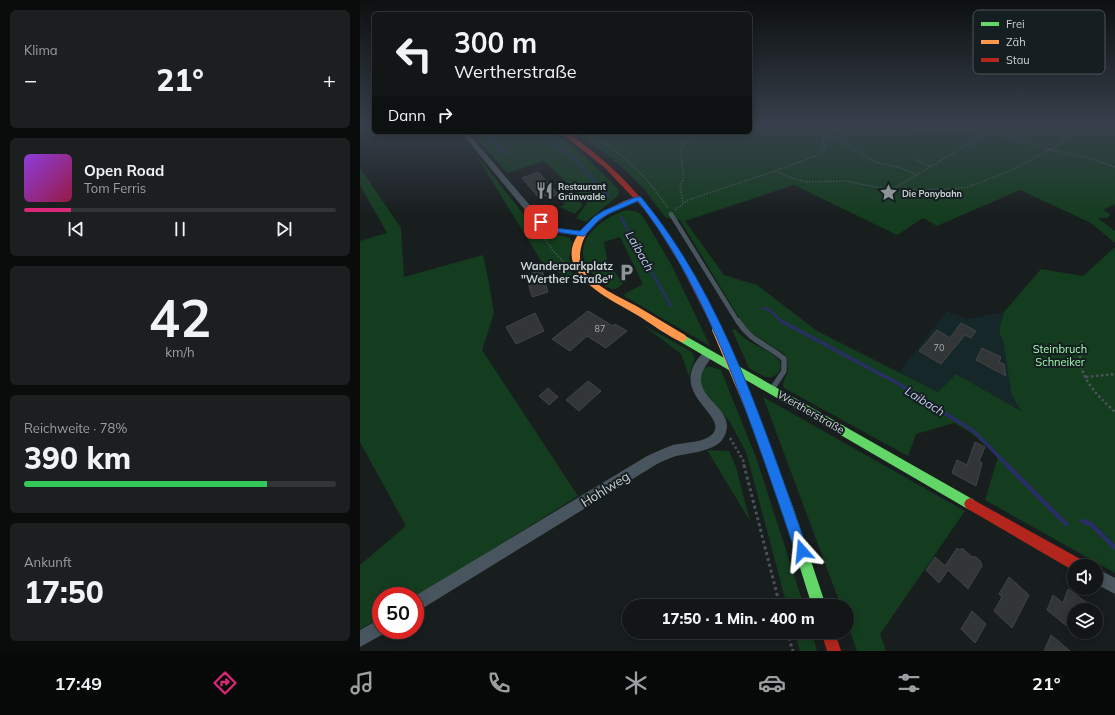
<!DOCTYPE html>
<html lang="de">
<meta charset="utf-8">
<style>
body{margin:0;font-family:Mulish,sans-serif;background:#1b1f1f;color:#f1f3f6;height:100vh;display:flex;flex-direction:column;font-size:15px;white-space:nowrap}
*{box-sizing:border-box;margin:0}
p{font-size:13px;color:#9c9fa1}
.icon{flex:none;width:22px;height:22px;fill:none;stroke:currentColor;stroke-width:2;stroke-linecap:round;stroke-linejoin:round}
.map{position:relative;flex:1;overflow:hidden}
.details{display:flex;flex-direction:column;gap:10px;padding:10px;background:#0a0c0c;width:360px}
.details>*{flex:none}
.hud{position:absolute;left:12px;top:12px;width:380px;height:122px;border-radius:6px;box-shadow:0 2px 10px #0003,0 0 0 1px #313535;background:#121616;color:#f1f3f6;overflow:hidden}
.fabs{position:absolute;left:707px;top:559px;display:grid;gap:8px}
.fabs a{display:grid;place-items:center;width:36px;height:36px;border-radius:50%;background:#121616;box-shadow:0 2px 10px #0003,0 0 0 1px #313535;font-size:20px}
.speed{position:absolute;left:12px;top:587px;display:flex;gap:8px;font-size:20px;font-weight:700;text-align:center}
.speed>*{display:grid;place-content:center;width:52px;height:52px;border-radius:50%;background:#121616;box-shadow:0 2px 10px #0003,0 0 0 1px #313535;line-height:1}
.speed .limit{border:6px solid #d22;background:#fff;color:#111}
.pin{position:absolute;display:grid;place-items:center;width:34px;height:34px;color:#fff;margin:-17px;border-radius:8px;box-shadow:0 2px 6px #0006}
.me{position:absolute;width:44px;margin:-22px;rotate:342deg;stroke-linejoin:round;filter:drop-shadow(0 0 3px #0008)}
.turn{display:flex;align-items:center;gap:14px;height:84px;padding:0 16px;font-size:18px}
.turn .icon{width:52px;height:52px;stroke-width:2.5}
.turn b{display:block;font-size:28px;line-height:34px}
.then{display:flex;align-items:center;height:38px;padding:0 16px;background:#0003;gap:8px;font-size:15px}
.big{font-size:30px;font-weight:800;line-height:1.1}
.details .tile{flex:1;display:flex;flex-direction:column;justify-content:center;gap:6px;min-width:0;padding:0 14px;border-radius:6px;background:#1b1f1f}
.details .dial{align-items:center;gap:0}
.dial b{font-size:52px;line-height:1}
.song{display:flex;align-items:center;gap:12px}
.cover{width:48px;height:48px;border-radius:6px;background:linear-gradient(135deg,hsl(270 70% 55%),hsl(340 70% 35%))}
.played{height:4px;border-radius:2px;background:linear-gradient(90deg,#db2777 15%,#313535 15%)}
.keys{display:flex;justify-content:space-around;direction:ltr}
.heat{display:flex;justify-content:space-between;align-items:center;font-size:22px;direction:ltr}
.charge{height:6px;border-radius:3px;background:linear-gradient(90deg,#34c759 78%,#313535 0)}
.trip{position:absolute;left:262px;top:599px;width:232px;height:40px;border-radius:20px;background:#121616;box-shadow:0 2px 10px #0003,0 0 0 1px #313535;font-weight:800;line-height:40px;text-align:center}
.tabs{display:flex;height:64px;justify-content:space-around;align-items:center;background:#070909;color:#9c9fa1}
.tabs .icon{width:28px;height:28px}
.tabs .on{color:#db2777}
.tabs b{font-size:18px;color:#f1f3f6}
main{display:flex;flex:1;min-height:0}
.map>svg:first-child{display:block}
.built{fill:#16272a}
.green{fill:#143d1f}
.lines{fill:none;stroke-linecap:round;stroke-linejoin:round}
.stream-far3{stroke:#292f65;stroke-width:2}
.stream-far2{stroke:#292f65;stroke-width:2.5}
.stream-far1{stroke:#292f65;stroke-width:3.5}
.stream{stroke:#292f65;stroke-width:4.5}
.building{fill:#323636;stroke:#414545}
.path-far2{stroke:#4a5359;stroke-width:1.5;stroke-dasharray:1.5 1.5;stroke-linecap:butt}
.path-far1{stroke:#4a5359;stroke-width:2.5;stroke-dasharray:2.5 2.5;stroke-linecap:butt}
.path{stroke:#4a5359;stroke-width:3;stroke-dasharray:3 3;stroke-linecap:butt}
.lane-far1{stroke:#48555e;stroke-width:4.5}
.lane{stroke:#48555e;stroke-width:5.5}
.street{fill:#48555e;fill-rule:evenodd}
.fast{fill:#63d668;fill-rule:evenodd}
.slow{fill:#ff974d;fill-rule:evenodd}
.jam{fill:#b3261e;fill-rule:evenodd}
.slow-bridge{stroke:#ff974d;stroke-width:10}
.route{fill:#1a73e8;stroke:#114b97}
.labels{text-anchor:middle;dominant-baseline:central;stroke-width:4;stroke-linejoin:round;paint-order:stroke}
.far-poi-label{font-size:9px;font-weight:bold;fill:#cdd3d5;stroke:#151e20;text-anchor:start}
.number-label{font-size:9px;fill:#a6acad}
.poi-label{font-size:11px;font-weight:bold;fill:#cdd3d5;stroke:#151e20;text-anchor:end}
.park-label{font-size:11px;fill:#a3fcb3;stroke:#151e20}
.street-label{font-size:11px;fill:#cdd3d5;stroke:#151e20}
.water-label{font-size:12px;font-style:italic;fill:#c5cdf2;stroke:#151e20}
.near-street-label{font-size:13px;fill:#cdd3d5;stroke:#151e20}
.key{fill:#151e20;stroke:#4c5456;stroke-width:1}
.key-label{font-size:11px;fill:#cdd3d5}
</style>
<main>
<section class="details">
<div class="tile"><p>Klima</p>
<div class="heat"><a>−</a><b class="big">21°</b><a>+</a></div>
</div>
<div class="tile">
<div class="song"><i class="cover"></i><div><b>Open Road</b><p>Tom Ferris</p></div></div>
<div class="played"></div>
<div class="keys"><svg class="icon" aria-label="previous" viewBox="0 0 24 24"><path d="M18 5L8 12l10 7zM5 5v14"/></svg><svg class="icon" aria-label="pause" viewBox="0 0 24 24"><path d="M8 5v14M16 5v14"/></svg><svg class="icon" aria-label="next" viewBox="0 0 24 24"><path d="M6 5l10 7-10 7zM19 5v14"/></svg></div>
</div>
<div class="tile dial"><b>42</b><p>km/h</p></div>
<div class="tile"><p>Reichweite · 78%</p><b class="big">390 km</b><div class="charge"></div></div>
<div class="tile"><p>Ankunft</p><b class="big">17:50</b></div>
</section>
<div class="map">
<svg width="755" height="651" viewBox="0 0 755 651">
<rect width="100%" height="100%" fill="#181d1d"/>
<path class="built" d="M587,311l20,8 37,-7 -5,20 12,31 12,49 -67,-38 -18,18 -39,-20z"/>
<path class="green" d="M390,125h365v79l-12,6 8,5 -4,3h-9l17,13v12l-24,-20 -71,-33 -83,36 -14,-8 -26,17 -103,-50 -109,36 39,54 33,10 60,46 121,61 18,-18 67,38 -5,-6 -7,-14 -7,-48 -5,-12 5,-20 37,-43 42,7 32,-29v326l-130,-73 13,-43 -27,-24 -17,-10 -38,11 -8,22 -124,-68 -1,-5 5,-12 -1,-13 -4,-5 -26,-16 -13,-11 -64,-106 -14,-2c-8,-10 -15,-20 -23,-30 -20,-22 -46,-42 -71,-56h178z
M111,132h80l13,8 24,19 31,31 -1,6 -32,26 -10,-4 12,-16 -44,-41 -37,12z
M115,153l57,72 17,8 21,5 2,5 -3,16 4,10 -2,11 -28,-16z
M0,168l41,60 3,49 79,-22 6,28 5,30 -12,37 96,146 -147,92 -16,8h-34v21l-21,12v-64l46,-39 -46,-84v-201l27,-8 -27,-48z
M210,197l7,2 6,6 -8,9 -15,-7 5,-3 -3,-3z
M267,210l11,2 6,6 28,48 38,80 -86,-50 1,-2 18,-10 -23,-47 -16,5 3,18 16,24c-3,2 -7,6 -11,5 -6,-2 -13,-8 -17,-13 -31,-29 4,-58 32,-66z
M283,325l49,27 3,6 -6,18 -8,-22z
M375,329c5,6 10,10 17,14 9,5 39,16 25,31 -4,3 -7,4 -12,3l-16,-9 -17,-38z
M347,367h5l9,3 36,90 47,146h-17l-41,-154 -16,-30 -30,-35 -1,-11 4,-7z
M403,397l202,114 -85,123 6,17h-29l-10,-28v-17h-6z
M347,450l22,1 7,16 14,54z
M434,632h18l5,19h-17z"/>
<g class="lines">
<path class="stream-far3" d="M126,132l13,16 10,5
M179,132l37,28 33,37"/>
<path class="stream-far2" d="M261,217l50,89
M403,308l7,2 12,12"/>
<path class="stream-far1" d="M421,321l116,62 78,49 33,34"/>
<path class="stream" d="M647,465l59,59
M722,521l9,3 24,24"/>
</g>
<path class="building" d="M178,172l20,22 -10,4 -2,-3 -7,3 -17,-20z
M182,270l6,22 -16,5 -6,-22z
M228,311l25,15 2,-2 12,7 -21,17 -19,-12 -17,15 -18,-12z
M175,313l9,18 -28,13 -10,-17z
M601,323l15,8 -5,7 -6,-3 -24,29 -22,-13 18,-21 13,8z
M622,348l19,9 -2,5 5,2 2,12 -30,-16z
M228,381l13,10 -22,20 -13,-11z
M188,388l10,9 -9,8 -10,-9z
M615,442l10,5 -6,14 3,2 -6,23 -24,-13 5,-13 10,5z
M597,548l3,2 2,-2 10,9h4l5,5 1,4 -14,23 -20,-19 -9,13 -13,-13 9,-13 10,9z
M649,577l20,18 -17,33 -18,-17 8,-14 -3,-3z
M708,589l29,21h-23v12l-4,-3 -2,8 -21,-17 6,-15 10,8z
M612,611l14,13 -11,19 -14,-14z
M691,635l19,16h-26z"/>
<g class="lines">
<path class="path-far2" d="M553,125l-1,4 9,1
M566,125l-5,4 70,2 60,19 37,8 27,9
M229,132c32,21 58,44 79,76
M469,135l49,28 17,3 23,9
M554,159l17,8
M415,171l46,-17 4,-7 -3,-7 19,-15
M533,189l98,-58 3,-6
M323,202l-3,-16 4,-9 -4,-26 3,-6 21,-13
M315,210l13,-10 87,-29 19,8 15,3 36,-1 46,9 62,-1 15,-2 42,-16 53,-28 6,-18
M180,232l13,19 13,13"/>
<path class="path-far1" d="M722,341c-8,33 11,50 33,71
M726,377l29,-3
M370,438l13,22 1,6"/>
<path class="path" d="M384,465l36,141
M427,632l6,19"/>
<path class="lane-far1" d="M311,214l67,108"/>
<path class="lane" d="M378,321c13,21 29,23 46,38v12l-12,18"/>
<path class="street" d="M101,132h6l73,85 15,11 30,4v4l-35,-4 -16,-11z
M348,350l4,1 1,3c-4,9 -13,16 -12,27 2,21 34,30 24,54 -2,4 -4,7 -7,9 -12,8 -28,9 -42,12 -7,2 -13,5 -19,8l-242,149v-17l232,-140c9,-4 17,-8 26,-11 12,-3 34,-2 41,-13 10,-17 -38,-36 -19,-69 3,-5 8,-11 13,-13z
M736,568l19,10v16l-19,-10z
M21,618v12h6v2l-27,15v-17z"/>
<path class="fast" d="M322,334l292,166 2,4 -2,4 -4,2 -4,-2 -287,-167 -2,-3 2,-3z
M392,407l4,2 1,3 37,98 32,96h-14l-30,-96 -35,-98 1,-3z"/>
<path class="slow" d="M279,196l3,2 -1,1c-21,9 -49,19 -58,42 -3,9 -5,18 0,27 11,19 37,29 55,39 16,9 31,19 47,28l2,3 -2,3 -3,1c-14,-5 -31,-19 -45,-27 -20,-12 -45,-23 -59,-43 -26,-36 33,-68 61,-76z"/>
<path class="jam" d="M200,132h7c77,54 114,114 155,197l-2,2h-6l-33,-65 -24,-39 -14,-19 -38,-40z
M610,498l114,63 2,5h-12v5l-108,-63 -2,-4 2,-4z
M461,632h14l6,19h-14z"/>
<path class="slow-bridge" d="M357,329l35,83"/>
</g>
<linearGradient id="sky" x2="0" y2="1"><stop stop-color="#0d1010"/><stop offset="0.58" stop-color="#37404c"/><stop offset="1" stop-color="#37404c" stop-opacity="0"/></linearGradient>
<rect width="755" height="216" fill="url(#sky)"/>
<path class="route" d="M276,197h5c83,100 124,234 167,354l-2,5 -4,2 -5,-2 -2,-5c-22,-65 -44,-130 -70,-194 -23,-55 -50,-109 -87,-156l-30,13 -9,6 -15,16h-2l-31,-5 -13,-9 3,-2 14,8 25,3 14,-14 9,-6z"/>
<defs>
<symbol id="restaurant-bare" viewBox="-9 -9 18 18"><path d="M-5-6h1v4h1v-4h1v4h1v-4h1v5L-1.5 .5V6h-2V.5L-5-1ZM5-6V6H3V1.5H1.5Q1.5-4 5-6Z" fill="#8e9395" stroke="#151e20" stroke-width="2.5" paint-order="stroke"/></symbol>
<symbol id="sight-bare" viewBox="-9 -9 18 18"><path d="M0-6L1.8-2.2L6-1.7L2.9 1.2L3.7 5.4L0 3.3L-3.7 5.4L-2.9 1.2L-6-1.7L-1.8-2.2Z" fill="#8e9395" stroke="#151e20" stroke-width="2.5" paint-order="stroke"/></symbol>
<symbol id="parking-bare" viewBox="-9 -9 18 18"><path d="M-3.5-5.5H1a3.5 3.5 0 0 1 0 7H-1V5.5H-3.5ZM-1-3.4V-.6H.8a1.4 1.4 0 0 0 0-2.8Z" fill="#8e9395" stroke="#151e20" stroke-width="2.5" paint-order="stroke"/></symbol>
</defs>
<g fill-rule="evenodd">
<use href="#restaurant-bare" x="172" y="178" width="25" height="25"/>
<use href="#sight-bare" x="516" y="180" width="25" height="25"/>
<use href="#parking-bare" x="254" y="260" width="25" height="25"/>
</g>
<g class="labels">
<g class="far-poi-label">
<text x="198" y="186">Restaurant<tspan x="198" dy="10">Grünwalde</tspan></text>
<text x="542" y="193">Die Ponybahn</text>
</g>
<g class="number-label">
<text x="240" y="328">87</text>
<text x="579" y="347">70</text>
</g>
<g class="poi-label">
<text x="253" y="266">Wanderparkplatz<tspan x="253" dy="13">"Werther Straße"</tspan></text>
</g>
<g class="park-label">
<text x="700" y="349">Steinbruch<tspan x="700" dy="13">Schneiker</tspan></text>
</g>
<g class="street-label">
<text transform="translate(451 412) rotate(30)">Wertherstraße</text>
</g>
<g class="water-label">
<text transform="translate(280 251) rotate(60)">Laibach</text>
<text transform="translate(565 401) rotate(32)">Laibach</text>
</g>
<g class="near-street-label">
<text transform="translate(245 489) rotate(-32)">Hohlweg</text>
</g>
</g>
<rect x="613" y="10" width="132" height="64" rx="6" class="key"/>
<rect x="621" y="22" width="18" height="4" fill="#63d668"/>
<rect x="621" y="40" width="18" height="4" fill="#ff974d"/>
<rect x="621" y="58" width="18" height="4" fill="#b3261e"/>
<g class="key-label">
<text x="646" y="28">Frei</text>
<text x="646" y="46">Zäh</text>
<text x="646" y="64">Stau</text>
</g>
</svg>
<div class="fabs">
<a><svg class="icon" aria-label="sound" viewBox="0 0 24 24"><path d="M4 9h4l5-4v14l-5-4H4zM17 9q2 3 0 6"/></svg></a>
<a><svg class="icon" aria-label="layers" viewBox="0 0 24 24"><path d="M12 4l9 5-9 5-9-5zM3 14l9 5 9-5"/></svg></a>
</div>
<div class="speed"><div class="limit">50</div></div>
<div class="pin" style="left:181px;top:222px;background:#d93025"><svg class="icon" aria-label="arrive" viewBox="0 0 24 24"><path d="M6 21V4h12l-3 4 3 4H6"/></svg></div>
<svg class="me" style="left:442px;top:551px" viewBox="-20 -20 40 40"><path d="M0-17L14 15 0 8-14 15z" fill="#1a73e8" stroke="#fff" stroke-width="4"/></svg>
<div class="trip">17:50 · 1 Min. · 400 m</div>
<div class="hud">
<div class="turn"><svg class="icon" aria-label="left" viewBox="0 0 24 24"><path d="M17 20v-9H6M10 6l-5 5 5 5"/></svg><div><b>300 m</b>Wertherstraße</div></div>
<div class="then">Dann<svg class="icon" aria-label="right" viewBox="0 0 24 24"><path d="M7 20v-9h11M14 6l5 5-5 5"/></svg></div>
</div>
</div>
</main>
<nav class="tabs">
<b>17:49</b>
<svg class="icon on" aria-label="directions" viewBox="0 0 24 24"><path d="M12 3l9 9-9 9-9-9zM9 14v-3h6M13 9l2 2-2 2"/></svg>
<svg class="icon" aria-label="music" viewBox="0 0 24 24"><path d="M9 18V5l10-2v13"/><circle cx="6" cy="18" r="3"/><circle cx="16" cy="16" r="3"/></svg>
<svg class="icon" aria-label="phone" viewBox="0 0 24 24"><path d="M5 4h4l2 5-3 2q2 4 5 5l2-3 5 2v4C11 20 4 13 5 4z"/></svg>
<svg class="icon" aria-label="climate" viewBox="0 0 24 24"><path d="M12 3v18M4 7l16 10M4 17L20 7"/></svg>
<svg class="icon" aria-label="car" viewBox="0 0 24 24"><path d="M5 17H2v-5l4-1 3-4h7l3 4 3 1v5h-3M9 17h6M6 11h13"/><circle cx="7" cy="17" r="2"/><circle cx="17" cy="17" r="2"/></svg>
<svg class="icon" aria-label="filters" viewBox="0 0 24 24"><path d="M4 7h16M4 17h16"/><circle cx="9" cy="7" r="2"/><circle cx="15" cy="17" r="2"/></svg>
<b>21°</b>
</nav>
